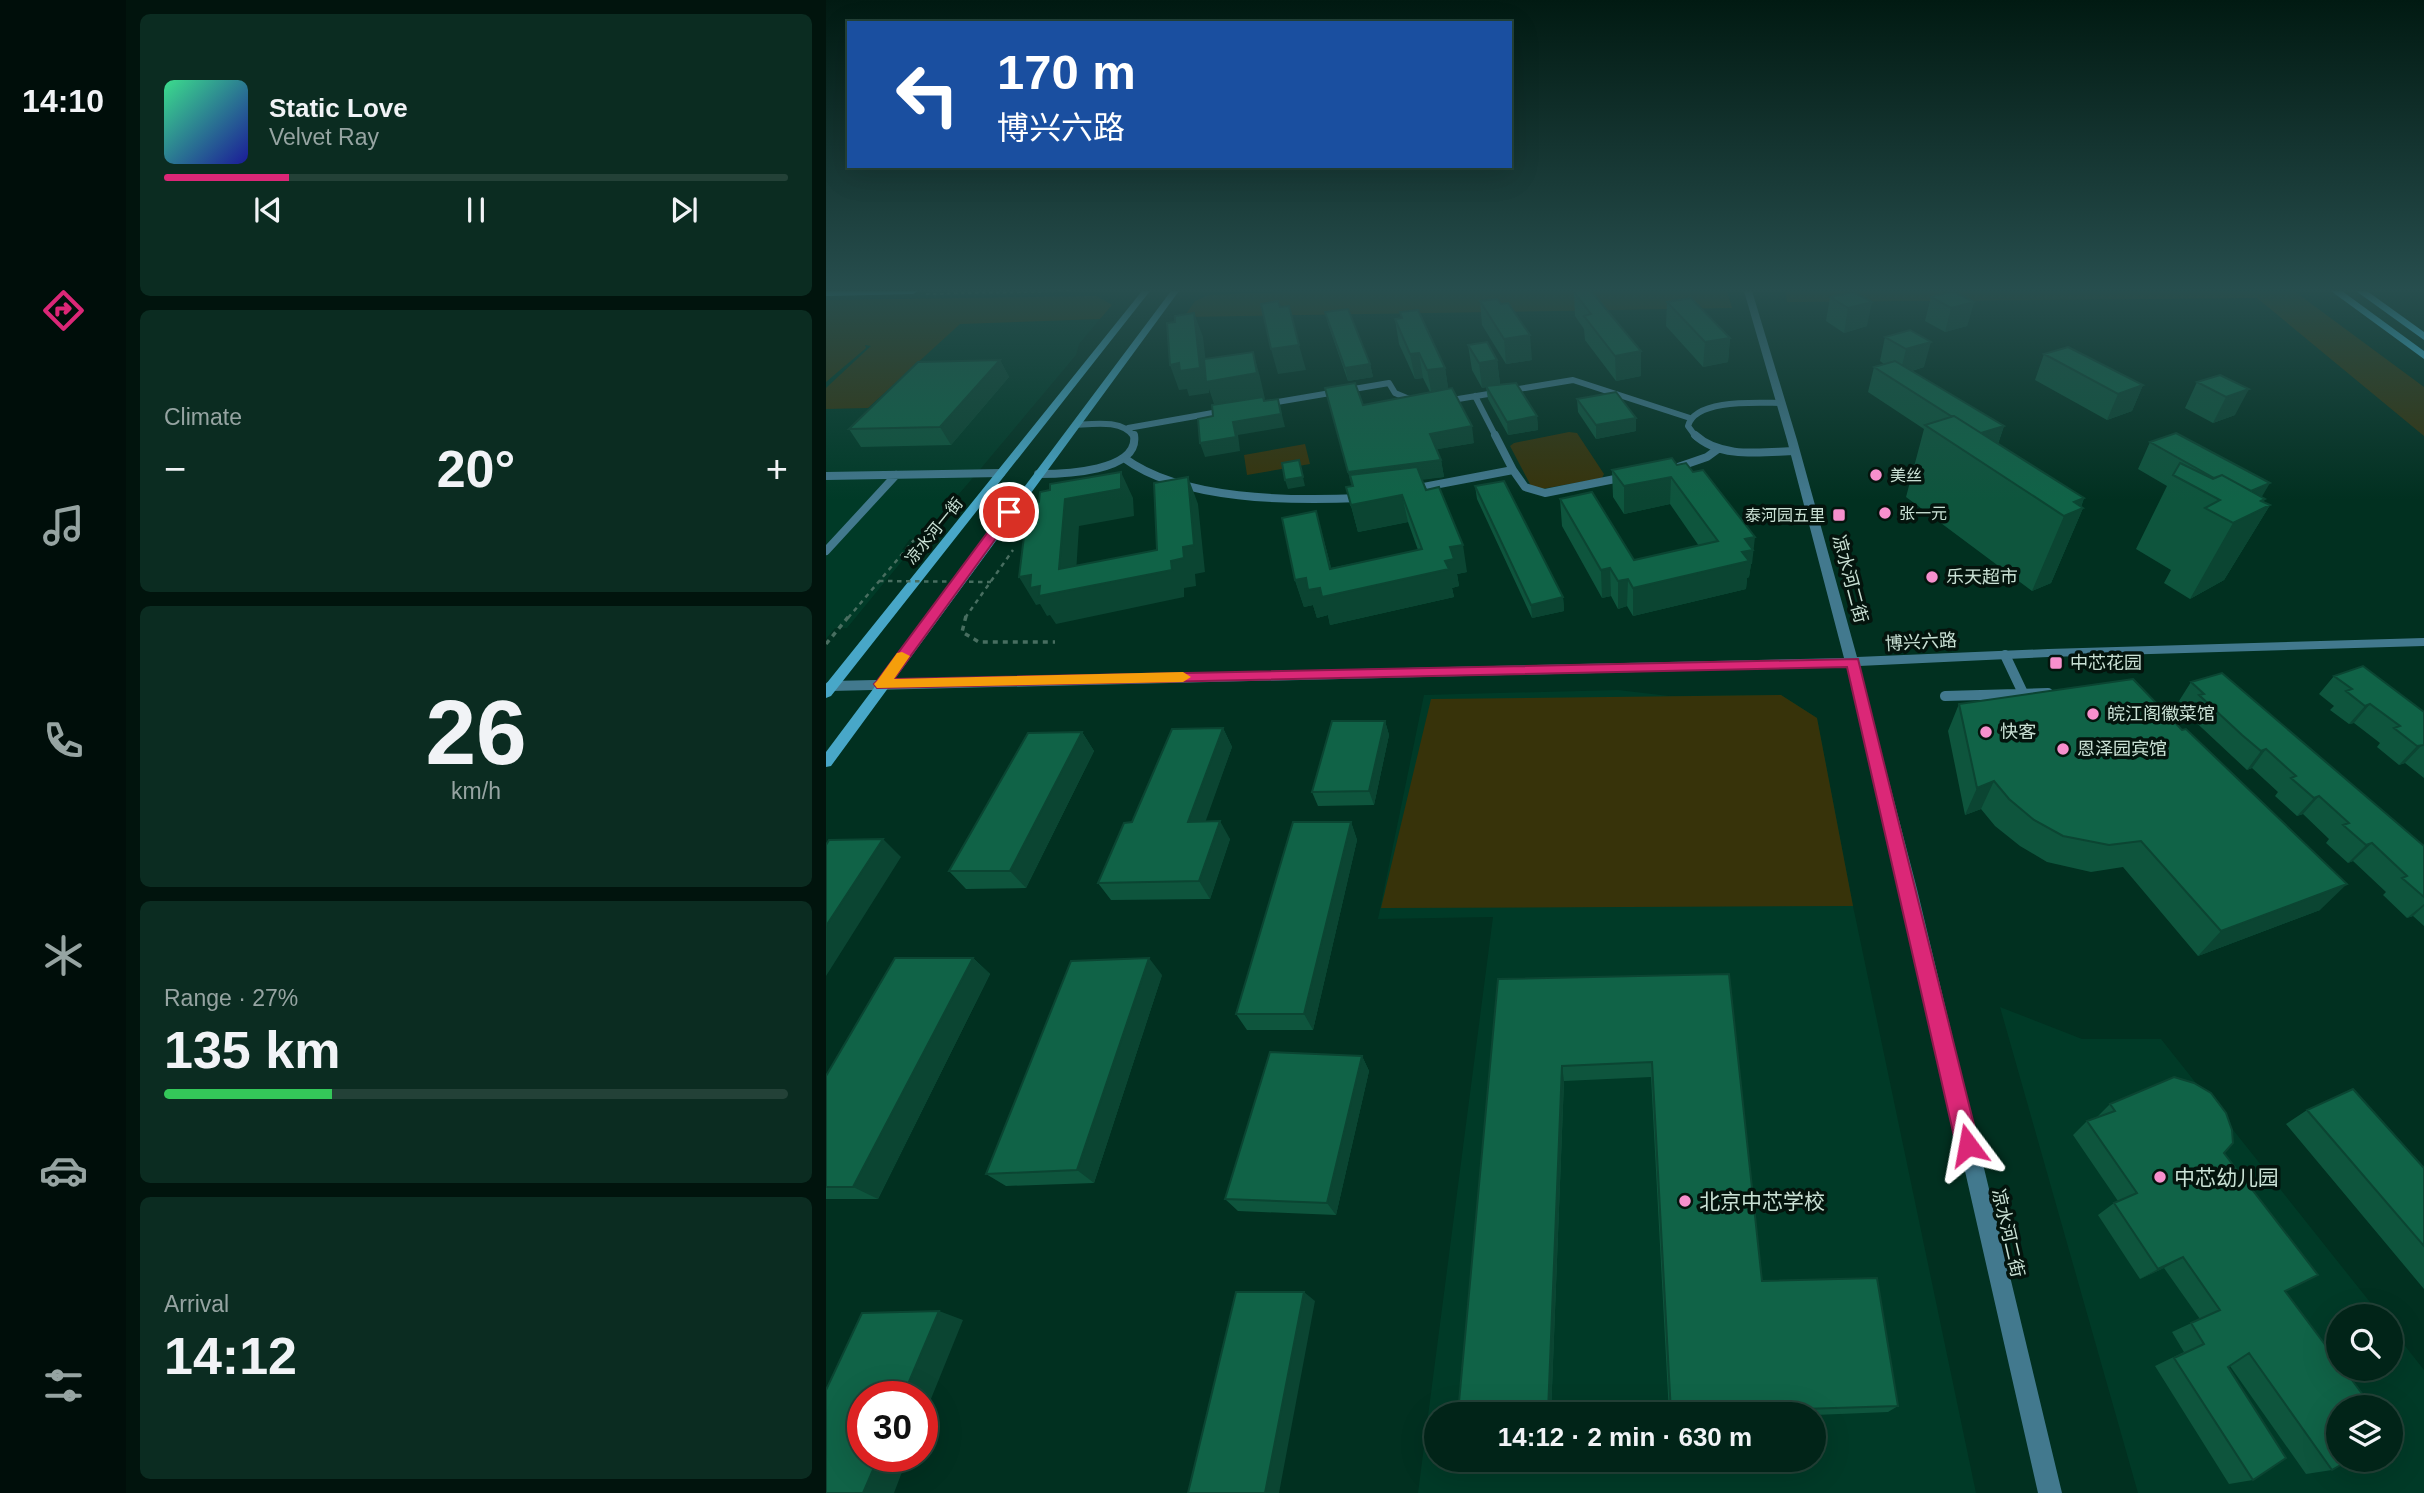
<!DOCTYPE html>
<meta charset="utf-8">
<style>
body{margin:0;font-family:Arial,"Noto Sans SC",sans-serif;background:#0b2c21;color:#f1f3f6;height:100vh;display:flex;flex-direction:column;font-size:26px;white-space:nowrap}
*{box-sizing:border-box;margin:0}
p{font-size:23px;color:#96a4a2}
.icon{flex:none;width:38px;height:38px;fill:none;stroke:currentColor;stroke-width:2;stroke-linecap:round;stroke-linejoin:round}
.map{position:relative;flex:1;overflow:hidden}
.side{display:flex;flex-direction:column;gap:14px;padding:14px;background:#01140d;width:700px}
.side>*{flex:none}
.banner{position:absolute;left:21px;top:21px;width:665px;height:147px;border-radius:0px;box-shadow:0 7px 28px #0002,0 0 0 2px #234137;background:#1a4fa0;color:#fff;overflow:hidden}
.fabs{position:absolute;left:1500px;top:1304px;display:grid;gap:14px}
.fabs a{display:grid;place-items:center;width:77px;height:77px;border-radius:50%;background:#012418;box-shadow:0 7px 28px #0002,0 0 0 2px #234137;font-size:35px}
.speed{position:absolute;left:21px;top:1381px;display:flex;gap:14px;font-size:35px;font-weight:700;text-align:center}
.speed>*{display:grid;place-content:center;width:91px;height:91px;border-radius:50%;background:#012418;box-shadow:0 7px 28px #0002,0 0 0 2px #234137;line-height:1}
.speed .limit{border:10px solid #d22;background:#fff;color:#111}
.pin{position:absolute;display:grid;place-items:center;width:60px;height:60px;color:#fff;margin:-30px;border:4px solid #fff;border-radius:50%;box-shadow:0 2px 7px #0007}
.me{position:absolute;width:77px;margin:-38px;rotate:347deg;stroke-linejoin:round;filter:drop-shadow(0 0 5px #0008)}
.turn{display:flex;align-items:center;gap:24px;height:147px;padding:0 35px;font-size:32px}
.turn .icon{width:91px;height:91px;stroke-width:2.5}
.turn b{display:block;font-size:49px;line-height:60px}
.big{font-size:52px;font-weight:700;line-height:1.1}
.side .card{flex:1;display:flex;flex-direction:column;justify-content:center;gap:10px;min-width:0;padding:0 24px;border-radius:10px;background:#0b2c21}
.side .dial{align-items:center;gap:0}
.dial b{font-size:91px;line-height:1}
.song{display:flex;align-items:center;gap:21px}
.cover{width:84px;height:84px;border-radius:10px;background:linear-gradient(135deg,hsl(150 70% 55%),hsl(240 70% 35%))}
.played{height:7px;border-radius:4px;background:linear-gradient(90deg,#db2777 20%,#234137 20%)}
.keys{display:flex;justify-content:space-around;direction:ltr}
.heat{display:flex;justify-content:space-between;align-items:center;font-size:38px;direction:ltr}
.charge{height:10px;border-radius:5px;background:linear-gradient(90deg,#34c759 27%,#234137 0)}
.trip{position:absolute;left:598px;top:1402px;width:402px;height:70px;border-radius:35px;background:#012418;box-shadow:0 7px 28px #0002,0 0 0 2px #234137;font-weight:700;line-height:70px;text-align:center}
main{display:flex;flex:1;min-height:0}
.menu{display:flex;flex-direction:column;width:126px;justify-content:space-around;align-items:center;background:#000e0a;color:#96a4a2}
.menu .icon{width:49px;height:49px}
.menu .active{color:#db2777}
.menu b{font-size:32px;color:#f1f3f6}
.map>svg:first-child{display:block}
.built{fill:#003a27;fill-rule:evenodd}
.green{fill:#37330a}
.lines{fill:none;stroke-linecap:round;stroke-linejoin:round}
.path-far2{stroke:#486e60;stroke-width:2;stroke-dasharray:3.5 3.5;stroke-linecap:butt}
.path-far1{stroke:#486e60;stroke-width:2.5;stroke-dasharray:4.5 4.5;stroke-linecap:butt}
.path{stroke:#486e60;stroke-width:3.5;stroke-dasharray:5 5;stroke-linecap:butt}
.lane-far2{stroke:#42798e;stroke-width:6}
.lane-far1{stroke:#42798e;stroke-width:8}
.lane{stroke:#42798e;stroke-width:10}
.street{fill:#42798e;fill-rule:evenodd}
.secondary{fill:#48a7c8;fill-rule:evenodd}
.primary{fill:#4acbf6;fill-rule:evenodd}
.path-bridge{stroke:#486e60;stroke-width:2.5;stroke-dasharray:4.5 4.5;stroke-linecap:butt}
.wall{fill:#0e553d}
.shaded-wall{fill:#0b4532}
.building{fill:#106347;stroke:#0b4532;stroke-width:2}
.route{fill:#db2777;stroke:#8e194d;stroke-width:2}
.slow{fill:#f59e0b}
.poi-dot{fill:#f790cd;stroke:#04140d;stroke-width:2.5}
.labels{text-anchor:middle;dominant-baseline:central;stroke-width:7;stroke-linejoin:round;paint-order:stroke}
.far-poi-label{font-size:16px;fill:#cae1d5;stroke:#04140d;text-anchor:start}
.far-street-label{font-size:16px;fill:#cae1d5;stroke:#04140d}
.poi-label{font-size:18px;fill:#cae1d5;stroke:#04140d;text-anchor:start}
.street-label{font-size:18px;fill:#cae1d5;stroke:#04140d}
.near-poi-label{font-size:21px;fill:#cae1d5;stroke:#04140d;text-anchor:start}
</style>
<main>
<nav class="menu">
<b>14:10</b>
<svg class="icon active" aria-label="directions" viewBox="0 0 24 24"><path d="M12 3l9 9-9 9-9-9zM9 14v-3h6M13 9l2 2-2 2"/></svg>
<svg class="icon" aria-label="music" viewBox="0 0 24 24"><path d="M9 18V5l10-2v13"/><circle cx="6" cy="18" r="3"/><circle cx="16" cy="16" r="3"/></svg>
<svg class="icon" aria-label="phone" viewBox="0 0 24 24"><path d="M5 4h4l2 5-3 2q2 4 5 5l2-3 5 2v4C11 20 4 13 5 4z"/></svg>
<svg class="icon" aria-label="climate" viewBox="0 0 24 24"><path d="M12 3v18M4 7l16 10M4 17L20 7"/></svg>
<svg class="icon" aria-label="car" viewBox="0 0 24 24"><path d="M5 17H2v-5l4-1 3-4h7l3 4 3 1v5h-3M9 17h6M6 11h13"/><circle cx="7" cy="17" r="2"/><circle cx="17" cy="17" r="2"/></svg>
<svg class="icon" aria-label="filters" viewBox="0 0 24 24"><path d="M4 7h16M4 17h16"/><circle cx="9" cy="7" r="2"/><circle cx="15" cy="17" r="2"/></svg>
</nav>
<section class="side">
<div class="card">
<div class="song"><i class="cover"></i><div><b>Static Love</b><p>Velvet Ray</p></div></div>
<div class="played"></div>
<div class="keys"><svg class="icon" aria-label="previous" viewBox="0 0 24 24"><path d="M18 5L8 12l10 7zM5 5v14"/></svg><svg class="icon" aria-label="pause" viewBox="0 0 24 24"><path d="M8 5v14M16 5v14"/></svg><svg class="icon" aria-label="next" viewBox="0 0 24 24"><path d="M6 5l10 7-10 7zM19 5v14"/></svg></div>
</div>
<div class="card"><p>Climate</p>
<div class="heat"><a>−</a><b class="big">20°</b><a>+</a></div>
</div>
<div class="card dial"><b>26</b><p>km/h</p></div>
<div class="card"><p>Range · 27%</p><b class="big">135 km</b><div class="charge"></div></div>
<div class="card"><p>Arrival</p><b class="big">14:12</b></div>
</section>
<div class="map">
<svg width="1598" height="1493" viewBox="0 0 1598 1493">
<rect width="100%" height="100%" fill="#013020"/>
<path class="built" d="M274,319l-21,25 -3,11 -99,118 -57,66h-10l-8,11h9l-64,78h-12l-9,11v-313z
M792,690l51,6 112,-1 36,23 36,188 123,587h-558l75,-576 -115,2 46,-224zM611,1414h378v46h-378z
M1174,1007l82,32h79l220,277h-43v52h52l1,-40 33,42v123h-286zM1512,1407h52v53h-52z"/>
<path class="green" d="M485,291h416l5,17 -548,9 11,-16 14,-6z
M959,291h509l130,96v49l-167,-138 -470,4z
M271,296l15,9 -12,14 -140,5 -92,84 -42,1v-21l45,-42 -6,-1 1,3 -40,34v-82z
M743,432l8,1 27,41 -2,4 -60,11 -11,-3 -21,-40 4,-3z
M479,444l5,20 -63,11 -3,-20z
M955,695l36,23 36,188 -472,2 50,-209z"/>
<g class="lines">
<path class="path-far2" d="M100,294l146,-3"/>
<path class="path-far1" d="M22,618l66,-78
M139,618l48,-68"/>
<path class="path" d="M140,616l-4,16 17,10h76
M0,644l23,-28"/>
<path class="lane-far2" d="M649,396l21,41
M620,401l127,-21 117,38
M440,404l123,-21 6,10 19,8
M249,425c18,-1 48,-6 59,12
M302,428l96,-17
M870,437l-8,-11c7,-28 71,-23 94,-23"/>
<path class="lane-far1" d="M669,435l18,35
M869,435c26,24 67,17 100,16
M298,458c58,43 168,43 237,40
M852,467l29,-10 11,-8
M212,474c25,0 102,-2 96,-39
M0,476l175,-3
M587,489l100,-19 12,17 20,6 80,-16
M0,551l70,-76"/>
<path class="lane" d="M1179,655l18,38
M1119,696l103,-3"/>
<path class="street" d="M918,291h8l45,149 60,217 191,-8 376,-11v8l-376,11 -189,9 58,223 145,604h-24l-137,-604 -54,-222 -1016,24 -5,-2v-6l5,-2 1013,-23 -57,-218z"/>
<path class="secondary" d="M316,291h8l-319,405 -5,2v-14z
M345,291h8l-348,475 -5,1v-15z"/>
<path class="primary" d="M0,291h92l-5,3 -87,2z
M1505,291h11l82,60v8z
M1530,291h11l57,41v8z"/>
<path class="path-bridge" d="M53,581l112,1"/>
</g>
<path class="wall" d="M748,292l67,59v25l-25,5 -31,-41 -1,-11 -9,-13z
M1027,292l14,34 -23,7 -18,-12 4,-24z
M1105,297l43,5 -7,24 -22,6 -20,-11z
M654,301l21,3 31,56 -26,4 -24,-39z
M841,302l63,36 -2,24 -25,5 -37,-41z
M499,312l45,52 3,13 -25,4 -20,-57z
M574,312l45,56 3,20 26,55 -37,6 4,11 3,17 -22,2 45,93 -10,2 2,12 -7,2 2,9 -124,28 -2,-10 -11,3 -4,-13 -9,2 -9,-27 21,-69 15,57 87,-18 -10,-28 -50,10 -12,-45 6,-1 -27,-98 38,17 67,-13 -7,-14 -8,1 -16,-35 -4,-25 6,-1z
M1084,330l14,37 -12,4 92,55 -6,18 86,54 -3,9 2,1 -32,75 -19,8 -126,-94 18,-68 -56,-37 6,-25 10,-3 -4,-3 5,-24z
M642,345l29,15 3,24 37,32 1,14 -30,5 -20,-36 -2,-12 -4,1 -10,-18z
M1218,354l99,31 -11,26 -25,9 -72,-40z
M174,360l9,17 -58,68 -90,2 -12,-18z
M1394,375l15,40 -22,8 -28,-15 12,-26z
M751,399l59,19v13l-40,8 -18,-27z
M1324,442l112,55 2,5 6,3 -46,75 -34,19 -26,-16 7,-13 -35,-21 31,-63 -29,-17z
M846,458l80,106h-1l-2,13 -2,1 -1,11 -113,27 -6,-10 -9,3 -7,-13 -9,2 -40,-72 -2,-27 74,61 65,-14 -29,-42 -46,10 -11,-17 -1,-27z
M649,486l88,111 1,14 -32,7 -55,-119z
M1508,676l90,36v66l-19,-15 -6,2 -22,-18 3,-4 -26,-20 -5,1 -19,-14 4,-4 -15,-12z
M1365,682l233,164v80l-11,-10 -6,2 -24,-23 3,-3 -33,-31 -5,2 -22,-20 3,-4 -26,-25 -6,2 -22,-20 3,-4 -26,-24 -5,2 -60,-56 2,-3 -10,-10z
M1133,704l361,206 -122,46 -75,-89 -32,5 -44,-10 -27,-16 -25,-20 -14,-17 -16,6 -17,-84z
M559,721l4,14 -15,70 -56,1 -6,-14z
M397,728l9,19 -27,74 25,18 -20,60 -99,1 -13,-17z
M256,732l12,19 -68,137 -60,1 -17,-18z
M525,822l6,18 -44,190h-66l-11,-16z
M147,958l17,16 -112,225h-52v-123z
M903,974l33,307 136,125 -10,6 -73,3 -146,-1 -18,-337 -87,4 -13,333h-92l-1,-1 40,-434z
M336,975l-68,208 -88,3 -20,-12z
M536,1056l7,15 -33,144 -98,-4 -13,-12z
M1284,1104l114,49 61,138 47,179 -26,4 -76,-108 -2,1 25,113 -24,4 -74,-118 29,-14 -12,-20 28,-13 -36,-51 -24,11 -42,-64 16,-12 4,-2 -45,-66 14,-14 9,-3z
M1481,1110l117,58v121l-138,-165z"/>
<path class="shaded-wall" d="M1046,302l-5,24 -23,7 4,-25z
M1148,302l-7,24 -22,6 6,-24z
M368,313l9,24 5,44 45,-29 7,25 5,22 -50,8 -6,-18v4l-20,3 -2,-7 -8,1 -9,-25z
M704,335l2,25 -26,4 -2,-25z
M904,338l-2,24 -25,5 2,-25z
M1105,342l-7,25 -24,7 6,-25z
M473,345l7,25 -28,4 -7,-25z
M815,351v25l-25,5 -1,-25z
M593,353l4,25 -8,1 -5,-25z
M174,360l9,17 -58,68 -11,-18z
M671,360l3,25 -18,3 -3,-25z
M544,364l3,13 -25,4 -3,-13z
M619,368l4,25 -17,3 -5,-26z
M1317,385l-11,26 -25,9 11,-26z
M1423,389l-14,26 -22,8 13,-26z
M452,399l7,28 -47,8 2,16 -35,6 -5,-14 33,-21z
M711,416l1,14 -30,5 -1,-13z
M810,418v13l-40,8v-14z
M646,426l2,17 -41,7 -3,-16z
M1178,426l-9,26 -16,-18z
M473,460l6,26 -17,3 -3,-9z
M615,460l3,17 -90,12 -4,-14 2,14 -4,-17z
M295,472l12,26 1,18 -55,10 -4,63 96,-28 12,-14 5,-70 10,27 7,68 -10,2 1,12 -12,2v9l-128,27 -6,-9 -3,1 -7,-12 -4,1 -17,-28 46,-78z
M845,477l-1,27 -46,10v-28z
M1444,483l-16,27 -12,-16z
M576,495l6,27 -50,10 -7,-27z
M1258,498l-4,12 3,-2 -32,75 -19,8 32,-75 10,-14z
M1439,499l-7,12 12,-6 -46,75 -34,19 43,-76 28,-22z
M490,511l22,82 107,-32 5,-14 13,-2 4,27 -10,2 2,12 -7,2 2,9 -124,28 -2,-10 -11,3 -4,-13 -9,2 -9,-27 35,-11z
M929,537l-3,27h-1l-2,13 -2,1 -1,11 -113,27v-28l112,-49z
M784,568l1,28 -9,2 -1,-28z
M802,579l-1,27 -9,3v-28z
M737,597l1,14 -32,7 -1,-13z
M1544,704l-16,19 -5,1 16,-18z
M559,721l4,14 -15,70 -5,-14z
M397,728l9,19 -33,93 -11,-18z
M256,732l12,19 -68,137 -16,-17z
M1597,744l-18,19 -6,2 18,-19z
M1440,749l-14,19 -5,2 14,-19z
M1168,781l-13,28 -16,6 12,-27z
M1493,796l-16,18 -6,2 17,-18z
M394,821l10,18 -20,60 -11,-18z
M525,822l6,18 -44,190 -9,-16z
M57,839l18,18 -75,119v-50z
M1546,843l-19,18 -5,2 18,-18z
M1521,884l-27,26 -122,46 23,-25z
M1598,904v2l-11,10 -6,2z
M147,958l17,16 -112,225 -25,-12z
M323,958l13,17 -68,208 -17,-13z
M536,1056l7,15 -33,144 -9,-12z
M736,1066l2,15 -13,333h-2l-1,-2z
M1357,1257l-19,11 -24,11 18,-10z
M478,1292l11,9 -36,192h-14z
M113,1311l24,9 -41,101v-25h-19z
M53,1456h29l-14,37h-31z"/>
<path class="building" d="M750,291h15l50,60 -26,5 -31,-40 7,-2 -17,-22z
M1127,291l21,11 -23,6 -20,-11z
M1027,292l19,10 -24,6 -18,-11z
M865,298l39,40 -25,4 -38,-40z
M671,299l4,5 7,-1 22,32 -26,4 -24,-38z
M452,301l2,6 9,-1 10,39 -28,4 -10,-45z
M522,309l22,55 -25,4 -20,-56z
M592,310l27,58 -18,2 -8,-17 -9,1 -15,-35 7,-1 -2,-6z
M368,313l6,55 -20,3 -1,-8 -9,2 -3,-42 8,-1v-6z
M1084,330l21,12 -25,7 -21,-12z
M661,342l10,18 -18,3 -11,-18z
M1242,347l75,38 -25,9 -74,-40z
M427,352l4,21 -51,9 -2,-23z
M174,360l-60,67 -91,2 69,-67z
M1069,361l109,65 -23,7 -27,-17h-3l-77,-49z
M1394,375l29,14 -23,8 -29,-15z
M529,383l8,22 89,-17 20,38 -42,8 11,26 -93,12 -23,-84z
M690,383l21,33 -30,6 -21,-36z
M790,392l20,26 -40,7 -19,-26z
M437,397l1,4 14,-2 3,15 -48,8 3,15 -36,6 -2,-24 15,-3 -1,-11z
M1128,416l130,82 -10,4 9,6 -19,8 -139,-91z
M1350,433l94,50 -19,8 -29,-16 -8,3 -64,-36z
M846,458l5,7 9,-2 7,9 10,-2 52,67 -10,2 8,11 -11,2 7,9 -116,27 -5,-9 -10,2 -8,-13 -9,2 -41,-71 32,-7 42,68 84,-19 -47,-64 -47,9 -12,-16z
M473,460l4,17 -18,3 -3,-17z
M1354,463l33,16 9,-4 43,24 -4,2 9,4 -37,18 -28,-15 15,-8 -47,-25z
M591,467l9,23 13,-3 24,58 -13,2 4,12 -9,2 4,8 -127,28 -2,-9 -12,2 -2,-12 -11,2 -13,-62 34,-7 14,58 92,-20 -20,-54 -51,10 -5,-18 7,-1 -3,-11z
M295,472v17l-56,10 -6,70 98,-19 -3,-67 34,-6 6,68 -11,2 1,11 -13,3 1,9 -133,26 1,-10 -10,2 1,-13 -12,2 9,-73 11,-2 1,-10 10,-2v-6z
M678,481l59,116 -32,8 -56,-119z
M1537,666l61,46v33l-7,1 -23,-18 6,-2 -30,-22 -5,2 -19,-15 6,-2 -18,-13z
M1396,673l202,173v51l-22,-19 5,-2 -35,-33 -6,2 -23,-20 6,-2 -30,-27 -5,2 -23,-20 5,-2 -30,-27 -5,2 -19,-16 -43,-40 5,-1 -13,-12z
M1307,679l49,51 4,-1 161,155 -126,47 -80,-90 -32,4 -46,-9 -29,-16 -25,-21 -15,-18 -17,7 -18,-84z
M506,721h53l-16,70 -57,1z
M397,728l-35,94 32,-1 -21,60 -101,2 26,-60 8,-1 40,-93z
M256,732l-72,139h-61l79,-138z
M467,822h58l-47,192h-68z
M57,839l-57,87v-81l3,-5z
M69,958h78l-120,229h-27v-111z
M323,958l-72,212 -91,4 85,-213z
M903,974l33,307 115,-3 21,128 -227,7 -19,-351 -90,4 -14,346 -90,1 40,-434z
M444,1052l92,4 -35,147 -102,-4z
M1348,1077l20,6 17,10 15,20 6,17 1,13 -9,10 94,122 -33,16 53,71v6h5l29,39h-34v53h11l-17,10 -83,-117 -21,14 58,91 -33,22 -79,-122 30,-14 -13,-21 29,-13 -37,-53 -25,12 -44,-66 23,-10 -50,-72 28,-10 -5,-7z
M1527,1089l71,79v78l-117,-136z
M410,1292h68l-39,201h-77z
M113,1311l-36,85h-40v60h16l-16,37h-37v-103l36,-77z"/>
<linearGradient id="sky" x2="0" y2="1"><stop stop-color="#011a12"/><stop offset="0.58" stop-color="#274e4e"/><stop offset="1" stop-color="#274e4e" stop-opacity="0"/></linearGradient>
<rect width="1598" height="500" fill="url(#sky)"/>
<path class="route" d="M183,508l6,4 -121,167 964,-20 121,486 -4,8 -7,3 -8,-3 -4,-8 -109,-478 -970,21 -3,-4 3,-3 128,-172z"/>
<path class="slow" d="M76,652l8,4 -16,23 289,-7 8,5 -8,5 -306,6 -3,-4 3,-3 20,-28z"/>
<g class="poi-dot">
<circle cx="1050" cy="475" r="7"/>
<circle cx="1059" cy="513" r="7"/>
<rect x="1006" y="508" width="14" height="14" rx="3.5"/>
<circle cx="1106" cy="577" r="7"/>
<rect x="1223" y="656" width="14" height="14" rx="3.5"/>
<circle cx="1267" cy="714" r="7"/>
<circle cx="1160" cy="732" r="7"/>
<circle cx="1237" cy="749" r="7"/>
<circle cx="1334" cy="1177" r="7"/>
<circle cx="859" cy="1201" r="7"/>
</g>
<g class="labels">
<g class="far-poi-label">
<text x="1064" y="475">美丝</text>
<text x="1073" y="513">张一元</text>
<text x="999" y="515" text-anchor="end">泰河园五里</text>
</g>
<g class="far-street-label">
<text transform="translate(108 531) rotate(-51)">凉水河一街</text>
</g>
<g class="poi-label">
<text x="1120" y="577">乐天超市</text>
<text x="1244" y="663">中芯花园</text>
<text x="1281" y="714">皖江阁徽菜馆</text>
<text x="1174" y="732">快客</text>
<text x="1251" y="749">恩泽园宾馆</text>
</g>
<g class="street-label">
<text transform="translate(1024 579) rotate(75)">凉水河二街</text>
<text transform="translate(1095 642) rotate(-3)">博兴六路</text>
<text transform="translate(1182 1233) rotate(77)">凉水河二街</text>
</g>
<g class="near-poi-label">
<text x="1348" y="1177">中芯幼儿园</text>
<text x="873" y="1201">北京中芯学校</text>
</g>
</g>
</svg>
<div class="fabs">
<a><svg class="icon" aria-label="search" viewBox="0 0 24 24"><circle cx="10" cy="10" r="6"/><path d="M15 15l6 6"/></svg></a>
<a><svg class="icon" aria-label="layers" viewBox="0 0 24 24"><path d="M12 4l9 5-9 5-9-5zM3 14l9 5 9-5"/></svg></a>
</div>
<div class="speed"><div class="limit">30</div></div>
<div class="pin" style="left:183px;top:512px;background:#d93025"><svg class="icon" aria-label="arrive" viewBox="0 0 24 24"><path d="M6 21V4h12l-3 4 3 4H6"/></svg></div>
<svg class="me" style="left:1142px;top:1145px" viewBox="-20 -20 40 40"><path d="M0-17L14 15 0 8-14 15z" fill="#db2777" stroke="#fff" stroke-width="4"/></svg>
<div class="trip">14:12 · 2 min · 630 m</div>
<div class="banner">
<div class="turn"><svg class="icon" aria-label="left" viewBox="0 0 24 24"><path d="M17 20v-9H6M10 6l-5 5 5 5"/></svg><div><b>170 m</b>博兴六路</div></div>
</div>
</div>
</main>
